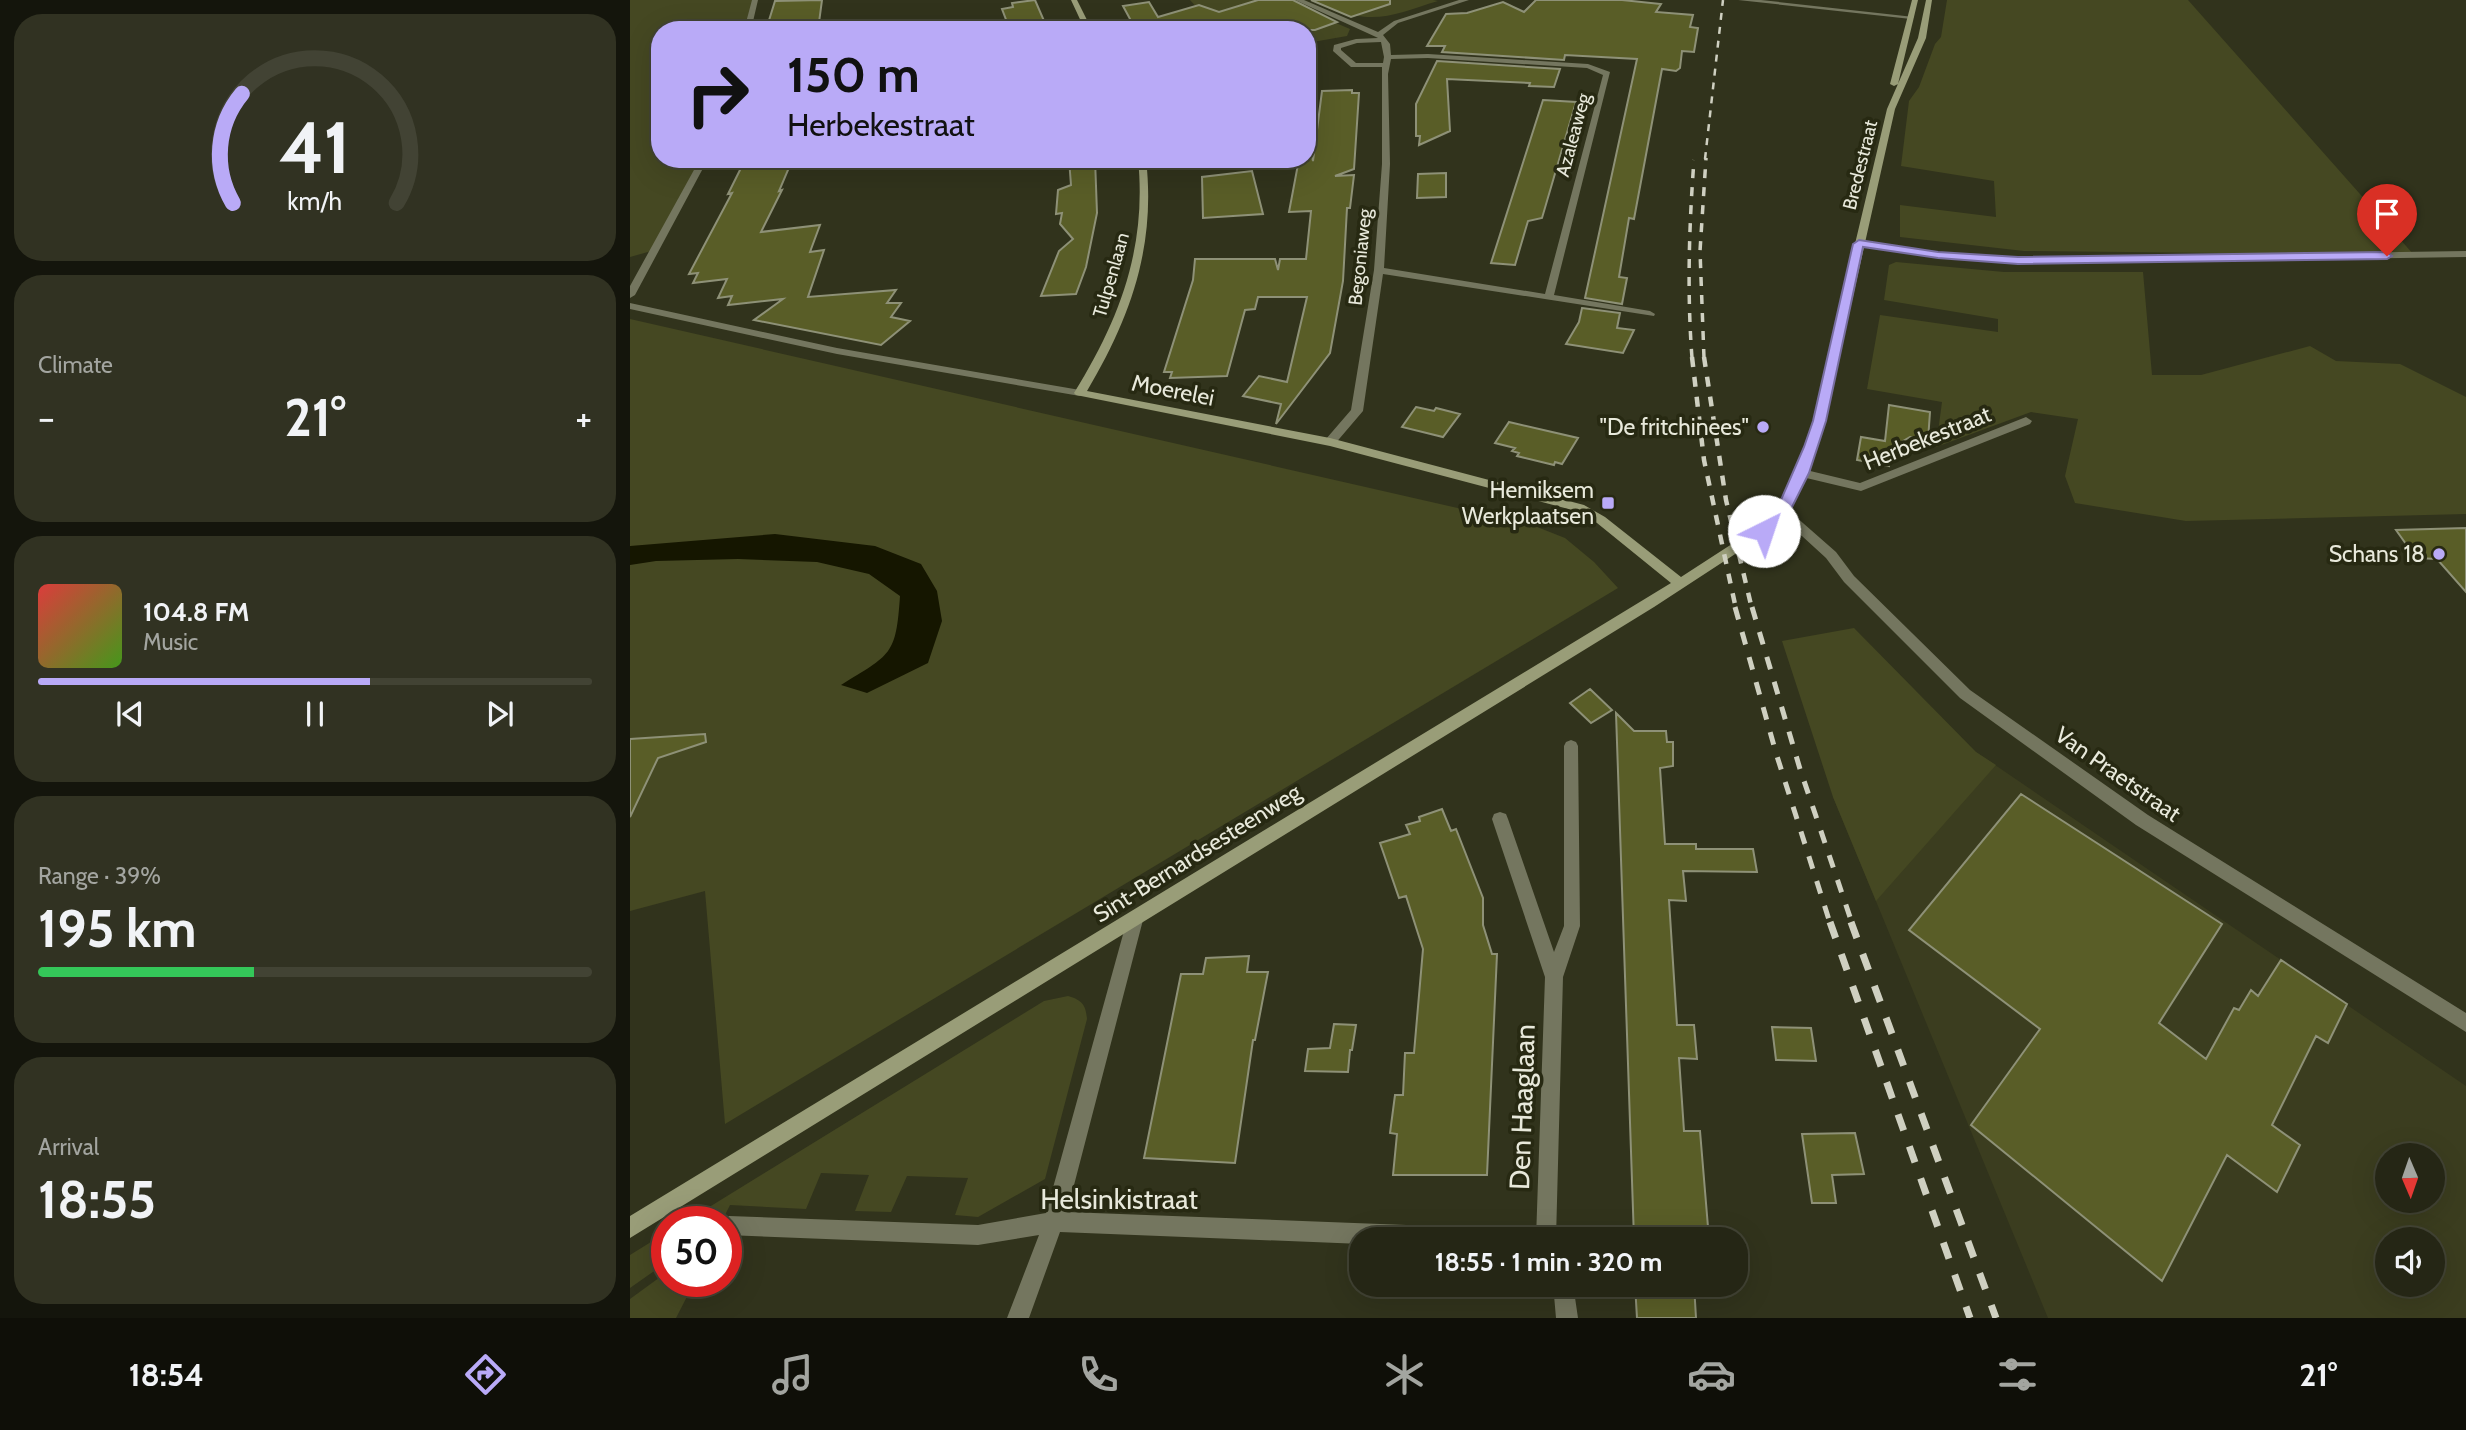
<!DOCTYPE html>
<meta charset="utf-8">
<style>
body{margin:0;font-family:Cabin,sans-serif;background:#313222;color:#f1f3f6;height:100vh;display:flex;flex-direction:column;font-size:26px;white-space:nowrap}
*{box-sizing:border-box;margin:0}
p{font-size:23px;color:#a3a5a0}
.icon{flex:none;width:38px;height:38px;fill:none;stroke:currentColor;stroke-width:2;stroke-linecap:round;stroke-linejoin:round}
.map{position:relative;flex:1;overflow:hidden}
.details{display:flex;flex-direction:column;gap:14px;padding:14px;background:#14150c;width:630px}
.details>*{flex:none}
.banner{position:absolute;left:21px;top:21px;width:665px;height:147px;border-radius:28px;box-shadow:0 7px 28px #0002,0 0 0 2px #424334;background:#b9aaf7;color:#111;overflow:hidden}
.needle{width:46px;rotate:178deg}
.controls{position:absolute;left:1745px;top:1143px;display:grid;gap:14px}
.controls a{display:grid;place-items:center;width:70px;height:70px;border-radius:50%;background:#252615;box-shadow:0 7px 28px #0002,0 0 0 2px #424334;font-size:35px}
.speed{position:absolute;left:21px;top:1206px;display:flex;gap:14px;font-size:35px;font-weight:700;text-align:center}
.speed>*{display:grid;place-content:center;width:91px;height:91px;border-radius:50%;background:#252615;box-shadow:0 7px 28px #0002,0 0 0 2px #424334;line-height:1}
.speed .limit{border:10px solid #d22;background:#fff;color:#111}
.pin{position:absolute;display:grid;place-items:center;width:60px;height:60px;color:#fff;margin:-72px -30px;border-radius:50% 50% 50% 0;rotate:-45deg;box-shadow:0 0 7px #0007}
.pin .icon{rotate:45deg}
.me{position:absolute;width:77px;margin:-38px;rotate:41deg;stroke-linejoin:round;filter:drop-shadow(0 0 5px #0008)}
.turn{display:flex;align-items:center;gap:24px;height:147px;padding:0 21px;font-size:32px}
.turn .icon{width:91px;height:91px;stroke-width:2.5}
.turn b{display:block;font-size:49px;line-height:60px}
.big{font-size:52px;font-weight:700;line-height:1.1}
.details .card{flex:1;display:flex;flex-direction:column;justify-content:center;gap:10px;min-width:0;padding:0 24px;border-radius:28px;background:#313222}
.details .dial{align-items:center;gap:0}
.dial svg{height:182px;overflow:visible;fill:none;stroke:#424334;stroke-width:7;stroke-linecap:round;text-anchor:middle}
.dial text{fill:#f1f3f6;stroke:none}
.song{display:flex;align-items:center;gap:21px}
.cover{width:84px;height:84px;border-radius:10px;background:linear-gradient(135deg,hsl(0 70% 55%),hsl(100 70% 35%))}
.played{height:7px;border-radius:4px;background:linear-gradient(90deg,#b9aaf7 60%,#424334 60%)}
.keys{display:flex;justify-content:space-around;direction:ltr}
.heat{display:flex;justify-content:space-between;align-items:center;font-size:38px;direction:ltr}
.charge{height:10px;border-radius:5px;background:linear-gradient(90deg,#34c759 39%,#424334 0)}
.trip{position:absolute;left:719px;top:1227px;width:399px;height:70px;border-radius:28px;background:#252615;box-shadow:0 7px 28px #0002,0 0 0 2px #424334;font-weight:700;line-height:70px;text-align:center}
.menu{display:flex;height:112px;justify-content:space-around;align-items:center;background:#0f0f08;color:#a3a5a0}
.menu .icon{width:49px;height:49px}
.menu .selected{color:#b9aaf7}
.menu b{font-size:32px;color:#f1f3f6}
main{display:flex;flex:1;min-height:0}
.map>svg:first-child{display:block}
.built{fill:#3b3d1f;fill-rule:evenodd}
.green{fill:#454822}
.water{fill:#151600}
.building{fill:#595d27;stroke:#8e9177;stroke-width:2}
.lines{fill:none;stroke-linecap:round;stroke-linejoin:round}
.street{fill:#74765f;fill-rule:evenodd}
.secondary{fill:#999d78;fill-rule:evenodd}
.rail-far4{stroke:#cfd0c1;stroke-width:2.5;stroke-dasharray:7 7;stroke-linecap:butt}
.rail-far3{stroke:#cfd0c1;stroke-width:3.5;stroke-dasharray:9 9;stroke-linecap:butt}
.rail-far2{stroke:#cfd0c1;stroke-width:4.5;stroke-dasharray:10 10;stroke-linecap:butt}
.rail-far1{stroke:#cfd0c1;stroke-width:5;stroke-dasharray:13 13;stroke-linecap:butt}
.rail{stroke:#cfd0c1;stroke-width:7;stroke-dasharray:17 17;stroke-linecap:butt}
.route{fill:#b9aaf7;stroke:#786ea1;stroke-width:2}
.poi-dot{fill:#b9aaf7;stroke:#272912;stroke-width:2.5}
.labels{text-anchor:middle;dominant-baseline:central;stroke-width:7;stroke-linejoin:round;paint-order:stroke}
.far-street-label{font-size:19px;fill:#e8e9db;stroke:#272912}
.street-label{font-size:23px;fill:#e8e9db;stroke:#272912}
.poi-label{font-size:23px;fill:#e8e9db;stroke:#272912;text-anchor:end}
.near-street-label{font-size:28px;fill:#e8e9db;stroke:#272912}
</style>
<main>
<section class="details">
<div class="card dial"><svg viewBox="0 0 100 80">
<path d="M14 69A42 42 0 1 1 86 69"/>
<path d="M14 69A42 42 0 0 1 18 21" stroke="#b9aaf7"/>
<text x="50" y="56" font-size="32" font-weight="700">41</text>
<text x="50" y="72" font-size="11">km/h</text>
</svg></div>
<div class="card"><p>Climate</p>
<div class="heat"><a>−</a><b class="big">21°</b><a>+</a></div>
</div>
<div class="card">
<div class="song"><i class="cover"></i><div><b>104.8 FM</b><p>Music</p></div></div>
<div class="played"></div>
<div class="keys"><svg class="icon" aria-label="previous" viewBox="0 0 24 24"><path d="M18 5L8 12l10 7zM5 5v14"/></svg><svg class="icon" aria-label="pause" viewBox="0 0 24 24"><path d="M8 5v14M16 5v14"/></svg><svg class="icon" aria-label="next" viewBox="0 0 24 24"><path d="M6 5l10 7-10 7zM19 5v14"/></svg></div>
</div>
<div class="card"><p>Range · 39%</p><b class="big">195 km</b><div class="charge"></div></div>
<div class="card"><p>Arrival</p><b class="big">18:55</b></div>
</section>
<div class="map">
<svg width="1836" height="1318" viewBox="0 0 1836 1318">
<rect width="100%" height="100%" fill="#31331c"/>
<path class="built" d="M1346,752l490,334v232h-418l-215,-521zM1757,1155h45v45h-45zM1757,1239h45v45h-45z"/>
<path class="green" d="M0,0h125l-8,30h-87v129h44l-49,91 -25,7z
M560,0h68l-14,4 38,-4 68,29 -3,7 -40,7v-10l13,-5 -107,-3z
M736,0h67l5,1c-37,11 -61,24 -98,10l27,1 13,-5z
M1317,0h241l226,255 -390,-4 -124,-14v-32l96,12 -2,-36 -93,-15 8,-65 10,-14 16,-43 6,-7z
M1266,262l108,10h139l9,103h49l109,-29 26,15 64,3 66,33v117l-280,7 -111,-18 -10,-27 13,-57 -47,-7 -95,35 6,-45 -75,-13 13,-74 118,17v-13l-114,-19 5,-35z
M0,319l902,206 33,13 29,24 24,26 -893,536 -20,-233 -75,20z
M1224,628l122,124 20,13 -120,136 -43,-104 -51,-156z
M438,996c14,4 18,9 19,23l-42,160 -67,38 -23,-2 13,-37 -61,-2 -16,36 -36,-1 14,-36 -48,-2 -15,36 -76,-4 -8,16 -37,1 359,-221z
M37,1232v30l-37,26v-33z
M37,1272v9h28l-19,37h-46v-19z"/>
<path class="water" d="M145,534l100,12 46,18 16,27 5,30 -14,42 -61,30 -26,-8c50,-31 55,-29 59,-89l-31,-22 -52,-12 -79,-3 -82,2 -26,4v-19z"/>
<path class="building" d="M192,0l-4,30h-52l9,-29z
M405,0l13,30h-38l-8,-21 11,-2 -1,-4z
M628,0h35l44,22 -22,8h-179l-13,-24 26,-4 9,15 41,-12 20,7z
M681,0h79v4l-39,13z
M906,0h86l39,4 -5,8 37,3 -3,12 8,1 -4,24 -12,-1 -2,17 -4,3 -14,-2 -28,150 -5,-1 -10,59 8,1 -5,26 -37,-6 52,-239 -72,-4 -1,5 -122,-8 3,-6h-18l19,-32 21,-1 36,-11 21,10z
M807,61l123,8 -6,18 -25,-1 1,-3 -83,-4 3,52 -31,14 1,-9h-4v-32z
M722,90v3h7l-5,76 -19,7 19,-1 -4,33h-3l-4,73 -13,72 -54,71 5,-20 -38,-8 16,-20 28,6 20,-85h-49l-3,12 -10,1 -18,66 -57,2 2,-6h-8l29,-92 2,-21h80l3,11 2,-11h26l5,-48 -22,1 10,-53h8v-28l6,30 9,-70z
M913,100l33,2 -34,116 -14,3 -13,44 -24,-2z
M124,159h28l-3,5 12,-1 -12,28 3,-1 -21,42 59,-7 -10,27 14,-2 -16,47 88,-7 -9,13h14l-10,14 19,4 -29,24 -127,-25 29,-21 -55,6 4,-9 -14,2 9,-19 -34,4 5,-10 -9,1 43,-81 -4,1 13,-26 9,-1z
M439,159h26l2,54 -11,54 -10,27 -35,2 18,-45 14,-12 -13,-15 2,-11 -6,1 2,-24 13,-5z
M622,171l11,43 -60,4 -1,-41z
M816,173v24l-29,1 1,-24z
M952,308l38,5 -3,15 17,2 -11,23 -57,-9 13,-22z
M1259,405l41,7 -2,28 -18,-3 -19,11 -2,18 -32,-6 4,-23 24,4z
M786,407l18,4 2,-3 24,6 -17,23 -41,-10z
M879,422l69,16 -16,26 -7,-2 -1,3 -37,-9 2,-3 -7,-2 3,-3 -20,-5z
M1836,528v64l-29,-33 -21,-1 -20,-28z
M960,689l22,21 -21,13 -21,-20z
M986,713l18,18h32l1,11h6v24l-13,2 5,76h31v5h57l4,23 -74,-1 3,30 -17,-1 8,125h17l3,34 -18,-1 5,73h16l9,108h-75z
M75,734l1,8 -48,16 -28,59v-78z
M1391,794l201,130 -63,99 47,36 28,-51 5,2 12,-20 7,6 23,-36 66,44 -19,39 -12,-7 -44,89 28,20 -23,47 -50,-37 -65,126 -191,-156 69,-96 -131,-99z
M812,809l9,22 5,-2 27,69v27l9,29h5l-10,221h-94l4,-41 -7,-1 5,-38h8l2,-42h9l9,-104 -17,-53 -7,2 -19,-55 30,-9 -4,-9 14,-4 -1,-4z
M619,956l-2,16h21l-13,68h-2l-18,123 -91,-5 37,-184h22l3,-16z
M704,1024l22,1 -4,25h-2l-2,22 -43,-1 3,-22 22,-1z
M1142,1027l39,1 5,33 -40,-1z
M1225,1133l9,41 -32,1 4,28h-24l-10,-69z
M1005,1284h59l2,34h-59z"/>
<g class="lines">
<path class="street" d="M122,0h6l-7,30h-7z
M665,0h9l74,32 16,-11 65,-21h10l-71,23 -15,12 7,9 1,11 37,-1 160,10 22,8 -56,223 96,16 5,3 -1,2 -271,-42 -20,137 -29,34h-8v-6l25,-29 23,-140 8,-106v-97h-31l-18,-16 1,-6 22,-6 22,-1 -2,-1zM751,42l3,15 -1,6h-27l-15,-13v-2l16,-5zM798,58l159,10 16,7 -58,219 -161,-26 6,-104 -2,-90 3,-15z
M1108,0h23l153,17 -3,2z
M70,159h8l-73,136 -5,3v-12z
M1229,241l79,11 80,6 448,-7v6l-448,7 -80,-6 -82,-12v-4z
M0,303l207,45 243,42 6,3 -6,3 -243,-42 -207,-45z
M1396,417l6,4 -2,3 -169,67 -63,-15 -2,-3 6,-4 58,14z
M1153,508l4,1 49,43 18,24 116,114 178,125 318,198v19l-330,-207 -176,-127 -116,-116 -18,-24 -47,-43 -2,-3z
M941,740l5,2 2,4 2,180 -17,51 -7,262h-20l9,-262 -53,-158 2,-5 6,-2 6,2 2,5 46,133 10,-26v-180l2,-4z
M505,912l6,2 2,6 -76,292 443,17 7,3 3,7h-158v5l-302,-12 -31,86h-22l32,-83 -61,10 -252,-10v-13h-5l8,-6 249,9 68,-12 81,-293 2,-6z
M923,1284h20l5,34h-22z"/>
<path class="secondary" d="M441,0h6l15,30h-7z
M1282,0h6l-20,84 -4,2 -4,-2z
M1296,0h6l-6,38 -31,71 -70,312 -17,52 -27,51 -127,83 -1024,631v-22l1041,-633 -74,-60 -21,-12 -246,-65 -254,-51 -2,-2c46,-74 73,-146 64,-234h8c10,87 -15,158 -59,232l243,47 254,67 21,12 76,60 91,-59 24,-45 17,-52 74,-312 31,-71z"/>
<path class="rail-far4" d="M1075,159l18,-159"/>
<path class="rail-far3" d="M1062,358c-5,-66 -3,-131 2,-198
M1074,358l-4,-107 6,-93"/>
<path class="rail-far2" d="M1062,357l12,103 32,149
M1074,357l22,143 26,109"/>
<path class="rail-far1" d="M1105,607l41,146 54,170
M1122,607l48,162 52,154"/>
<path class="rail" d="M1200,922l140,396
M1221,922l145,396"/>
</g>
<path class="route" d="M1229,240l79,12 80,5 369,-5 5,4 -5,3 -369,5 -80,-6 -75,-11 -37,174 -17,52 -21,42 -19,20h-10l-3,-4 21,-22 27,-62 9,-26 40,-177z"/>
<g class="poi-dot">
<circle cx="1133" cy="427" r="7"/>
<rect x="971" y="496" width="14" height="14" rx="3.5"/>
<circle cx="1809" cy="554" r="7"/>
</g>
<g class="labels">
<g class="far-street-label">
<text transform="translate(943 135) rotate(-75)">Azaleaweg</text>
<text transform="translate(1230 165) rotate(-76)">Bredestraat</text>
<text transform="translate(730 257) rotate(-84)">Begoniaweg</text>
<text transform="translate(481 275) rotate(-74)">Tulpenlaan</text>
</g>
<g class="street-label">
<text transform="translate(543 390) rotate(11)">Moerelei</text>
<text transform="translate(1297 438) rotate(-22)">Herbekestraat</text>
<text transform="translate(1488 774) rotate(35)">Van Praetstraat</text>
<text transform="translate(567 853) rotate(-32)">Sint-Bernardsesteenweg</text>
</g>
<g class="poi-label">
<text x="1119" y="427">"De fritchinees"</text>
<text x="964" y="490">Hemiksem<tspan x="964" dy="26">Werkplaatsen</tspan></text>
<text x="1795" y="554">Schans 18</text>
</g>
<g class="near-street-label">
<text transform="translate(892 1107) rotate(-88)">Den Haaglaan</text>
<text x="489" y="1199">Helsinkistraat</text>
</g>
</g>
</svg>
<div class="controls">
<a><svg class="needle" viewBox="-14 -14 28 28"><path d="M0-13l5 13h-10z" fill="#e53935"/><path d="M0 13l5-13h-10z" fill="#a3a5a0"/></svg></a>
<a><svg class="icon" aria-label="sound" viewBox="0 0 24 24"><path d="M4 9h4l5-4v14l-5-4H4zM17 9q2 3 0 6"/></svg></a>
</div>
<div class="speed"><div class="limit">50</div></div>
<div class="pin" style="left:1757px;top:256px;background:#d93025"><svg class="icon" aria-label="arrive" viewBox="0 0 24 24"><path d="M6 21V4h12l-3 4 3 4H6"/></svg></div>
<svg class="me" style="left:1134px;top:531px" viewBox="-20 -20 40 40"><circle r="19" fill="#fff"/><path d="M0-13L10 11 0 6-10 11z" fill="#b9aaf7"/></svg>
<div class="trip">18:55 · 1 min · 320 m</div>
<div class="banner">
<div class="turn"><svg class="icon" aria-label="right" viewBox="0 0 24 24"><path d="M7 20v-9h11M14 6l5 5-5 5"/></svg><div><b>150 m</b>Herbekestraat</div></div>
</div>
</div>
</main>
<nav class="menu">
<b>18:54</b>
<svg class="icon selected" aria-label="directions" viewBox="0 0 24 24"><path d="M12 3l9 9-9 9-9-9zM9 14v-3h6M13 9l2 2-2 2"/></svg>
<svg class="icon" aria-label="music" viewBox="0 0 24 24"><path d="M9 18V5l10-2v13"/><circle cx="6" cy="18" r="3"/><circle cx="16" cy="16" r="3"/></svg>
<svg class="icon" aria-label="phone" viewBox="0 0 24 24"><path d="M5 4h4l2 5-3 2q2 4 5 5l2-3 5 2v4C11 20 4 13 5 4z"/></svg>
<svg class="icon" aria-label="climate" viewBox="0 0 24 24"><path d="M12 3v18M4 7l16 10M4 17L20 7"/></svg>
<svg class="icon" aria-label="car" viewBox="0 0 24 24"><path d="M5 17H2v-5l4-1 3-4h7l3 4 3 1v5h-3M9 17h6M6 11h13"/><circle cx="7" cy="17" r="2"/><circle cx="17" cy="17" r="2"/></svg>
<svg class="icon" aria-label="filters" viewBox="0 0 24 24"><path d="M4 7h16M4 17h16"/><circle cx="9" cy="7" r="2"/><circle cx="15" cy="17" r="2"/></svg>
<b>21°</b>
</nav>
